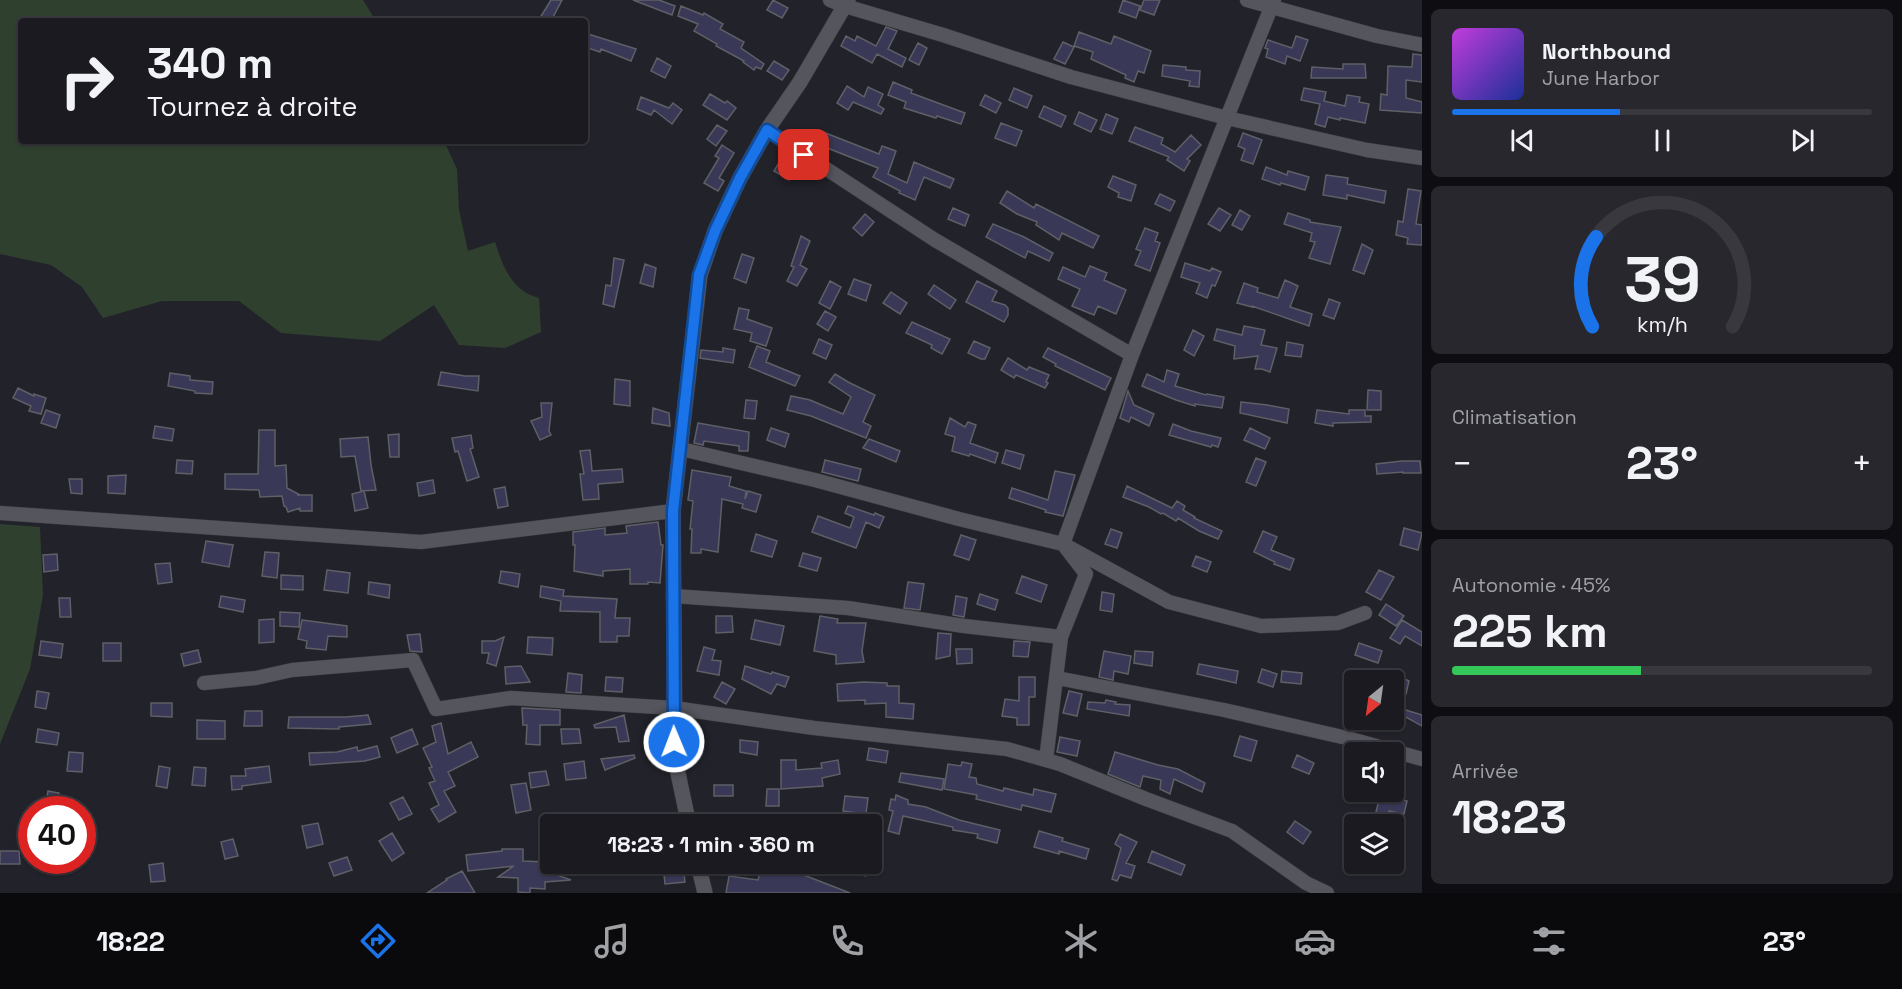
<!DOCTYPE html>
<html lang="fr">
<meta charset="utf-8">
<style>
body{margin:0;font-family:"Space Grotesk",sans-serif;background:#27272d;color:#f1f3f6;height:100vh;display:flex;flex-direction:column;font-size:22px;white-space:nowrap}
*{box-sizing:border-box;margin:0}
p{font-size:20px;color:#9fa1a5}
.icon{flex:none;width:33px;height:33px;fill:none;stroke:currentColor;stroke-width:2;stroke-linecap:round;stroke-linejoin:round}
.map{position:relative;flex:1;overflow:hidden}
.panel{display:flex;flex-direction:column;gap:9px;padding:9px;background:#0e0e12;width:480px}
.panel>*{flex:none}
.hud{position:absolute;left:18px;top:18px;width:570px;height:126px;border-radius:6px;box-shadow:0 2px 4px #0004,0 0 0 2px #38383e;background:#1a1a20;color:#f1f3f6;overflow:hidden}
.needle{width:39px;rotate:209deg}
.fabs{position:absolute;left:1344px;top:670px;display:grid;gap:12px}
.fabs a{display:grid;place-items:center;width:60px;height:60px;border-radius:6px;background:#1a1a20;box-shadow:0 2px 4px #0004,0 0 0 2px #38383e;font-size:30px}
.speed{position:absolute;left:18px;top:796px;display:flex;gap:12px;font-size:30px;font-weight:700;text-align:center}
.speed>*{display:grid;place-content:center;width:78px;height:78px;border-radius:50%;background:#1a1a20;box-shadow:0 2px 4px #0004,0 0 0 2px #38383e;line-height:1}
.speed .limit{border:9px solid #d22;background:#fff;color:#111}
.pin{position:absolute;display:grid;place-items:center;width:51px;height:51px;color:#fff;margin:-26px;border-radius:12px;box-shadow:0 3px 9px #0006}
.me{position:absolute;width:66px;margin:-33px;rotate:359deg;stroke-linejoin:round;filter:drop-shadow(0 0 4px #0008)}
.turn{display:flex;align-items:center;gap:21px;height:126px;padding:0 30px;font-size:27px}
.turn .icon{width:78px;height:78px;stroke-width:2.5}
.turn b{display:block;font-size:42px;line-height:51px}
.big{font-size:45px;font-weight:700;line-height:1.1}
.panel .tile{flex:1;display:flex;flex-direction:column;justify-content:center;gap:9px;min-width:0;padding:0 21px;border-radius:9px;background:#27272d}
.panel .dial{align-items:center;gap:0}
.dial svg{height:156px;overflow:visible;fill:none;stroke:#38383e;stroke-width:7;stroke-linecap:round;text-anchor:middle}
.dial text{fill:#f1f3f6;stroke:none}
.song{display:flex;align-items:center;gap:18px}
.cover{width:72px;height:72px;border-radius:9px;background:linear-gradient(135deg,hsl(290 70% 55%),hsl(230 70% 35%))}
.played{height:6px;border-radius:3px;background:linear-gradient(90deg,#1a73e8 40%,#38383e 40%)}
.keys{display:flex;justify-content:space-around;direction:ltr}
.heat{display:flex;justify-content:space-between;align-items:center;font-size:33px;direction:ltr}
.charge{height:9px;border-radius:4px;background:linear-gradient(90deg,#34c759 45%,#38383e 0)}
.trip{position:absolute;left:540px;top:814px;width:342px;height:60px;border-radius:6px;background:#1a1a20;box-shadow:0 2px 4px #0004,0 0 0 2px #38383e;font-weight:700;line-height:60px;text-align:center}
.tabs{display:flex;height:96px;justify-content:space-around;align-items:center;background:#0a0a0d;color:#9fa1a5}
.tabs .icon{width:42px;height:42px}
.tabs .current{color:#1a73e8}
.tabs b{font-size:27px;color:#f1f3f6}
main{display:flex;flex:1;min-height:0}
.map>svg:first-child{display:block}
.green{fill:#30402f}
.building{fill:#393857;stroke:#5f5f67;stroke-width:1.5}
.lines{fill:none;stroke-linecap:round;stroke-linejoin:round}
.minor-casing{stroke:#3c3c42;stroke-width:15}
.tertiary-casing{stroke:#3c3c42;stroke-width:16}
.minor{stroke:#55555d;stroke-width:14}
.tertiary{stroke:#55555d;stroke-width:15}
.route-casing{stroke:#114b97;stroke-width:15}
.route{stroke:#1a73e8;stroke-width:10}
</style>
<main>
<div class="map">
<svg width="1422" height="893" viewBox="0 0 1422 893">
<rect width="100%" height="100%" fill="#22222a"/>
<path class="green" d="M0,0h363l13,21h-355v120h423l13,28 2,41 9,41 27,-9c8,25 17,49 44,56l2,34 -36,16 -46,-3 -25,-40 -54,36 -99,-8 -42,-32h-77l-59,17 -21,-31 -31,-22 -51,-11z
M0,524l40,3 3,68 -13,74 -30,75z"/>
<path class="building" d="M551,0h11l-11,21h-13z
M633,0h26l16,6 -3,9z
M773,0l15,8 -6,10 -15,-8z
M1123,0l17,6 -4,12 -17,-6z
M1144,0h16l-6,15 -14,-5z
M681,6l22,9 1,-2 19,11 -3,5 24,13 -3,6 23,16 -3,5 -5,-2 -2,3 -11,-8 1,-1 -28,-15 1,-2 -23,-13 4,-7 -20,-8z
M886,27l11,4 -9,18 18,9 -4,9 -25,-13 -5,9 -31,-17 5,-10 9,5 2,-5 19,10z
M1079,32l32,12 3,-8 37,15 -7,22 -6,-2 -4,11 -9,-4 1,-3 -35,-16 2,-7 -19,-6z
M585,33l51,16 -5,12 -30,-12 -1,3 -15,-5z
M1296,36l12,4 -8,21 -13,-5 -2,8 -19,-7 2,-8 -3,-1 3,-8 24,8z
M1063,42l11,5 -9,17 -11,-5z
M918,43l9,5 -8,17 -10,-5z
M1413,54l9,1v27l-16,-2v18l16,4v11l-42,-3 1,-16 6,1 1,-29 24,1z
M657,58l14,8 -6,12 -14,-7z
M774,61l15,9 -7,10 -15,-9z
M1343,64h22l1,14h-55l1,-11 31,2z
M1163,65l23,2v3l14,1 -1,16 -10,-1 1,-5 -28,-5z
M893,82l19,8 -1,3 54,20 -4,11 -24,-8 -1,2 -32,-10 2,-6 -18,-7z
M847,86l17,11 4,-10 15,7 -5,11 6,4 -3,5 -28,-12 -5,8 -11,-7z
M1014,88l18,8 -5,12 -18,-8z
M1304,88l22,4 -2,9 21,5 2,-11 13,2 -1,5 10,2 -4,19 -25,-5v2l-12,-3 -3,10 -10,-3 5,-20 -19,-4z
M710,94l15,9 2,-2 9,7 -9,12 -24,-15z
M985,95l16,8 -5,10 -16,-8z
M641,97l28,11 4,-5 9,7 -10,14 -18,-14 -3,5 -14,-6z
M1044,106l22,10 -5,11 -22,-10z
M1079,112l18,8 -6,12 -17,-8z
M1106,114l12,5 -6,15 -12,-5z
M1001,123l21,8 -6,15 -21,-8z
M717,125l10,6 -11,15 -9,-7z
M1135,127l28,11 -2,6 14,8 16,-17 10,10 -14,14 3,2 -6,10 -17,-11 2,-3 -40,-16z
M818,130l61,24 3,-8 14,5 -8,23 19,9 7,-21 40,17 -4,9 -26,-11 -9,23 -16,-7 1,-2 -27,-14 5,-9 -66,-26z
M1243,133l19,7 -9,24 -12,-4 4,-11 -7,-3z
M722,145l12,8 -15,25 5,3 -6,10 -14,-8 15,-25 -4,-2z
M780,161l15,9 -6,10 -15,-9z
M1266,167l21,8 1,-4 21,6 -4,13 -24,-7 -1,2 -18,-6z
M1326,175l22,3 -1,6 39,7 -2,12 -37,-8v4l-24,-4z
M1113,176l23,9 -5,16 -13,-4 1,-4 -11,-6z
M1408,189l13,2 -5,33 6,1v20l-15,-1 1,-6 -12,-3 2,-14 5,1z
M1007,191l27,17 2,-4 63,32 -6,12 -31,-15 -3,7 -23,-15 1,-3 -20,-8 -17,-11z
M1160,194l15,7 -5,10 -15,-7z
M953,208l16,7 -4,11 -17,-7z
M1219,208l12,7 -11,16 -12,-7z
M1240,210l10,6 -8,14 -10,-5z
M1288,213l22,7v2l31,5 -11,37 -21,-6 6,-16 -5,-1 2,-8 -28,-9z
M865,214l9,8 -12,14 -9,-8z
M993,224l31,13 29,16 -4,8 -21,-10 -3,7 -39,-21z
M1145,228l13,5 -3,8 5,2 -10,28 -15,-6 6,-14 -5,-2z
M801,236l9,5 -10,24 7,4 -10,17 -10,-5 7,-14 -3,-1z
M1362,244l11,6 -9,24 -11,-4z
M742,254l12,4 -8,25 -12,-5z
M614,258l10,2 -10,47 -11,-3 3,-19 5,1z
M1185,263l25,8 2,-3 9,4 -6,14 -3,-1 -5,13 -11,-5 4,-10 -19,-6z
M645,264l11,4 -3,19 -13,-4z
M1090,266l17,7 -3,7 22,10 -10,24 -18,-8 -4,9 -22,-9 8,-17 -22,-10 5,-12 22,10z
M854,279l17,6 -5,16 -18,-7z
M1285,280l13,6 -8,21 22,7 -3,12 -57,-20v1l-15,-4 7,-20 14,5 -1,4 21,6z
M830,281l11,6 -11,22 -11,-6z
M977,281l20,10 -5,10 13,4 3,3v7l-4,7 -38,-20z
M934,285l22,15 -6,9 -22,-15z
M891,292l16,11 -7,11 -17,-11z
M1329,299l11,4 -6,16 -11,-4z
M739,308l10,2 -2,9 25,9 -6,18 -16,-5 2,-8 -18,-4z
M825,311l11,6 -8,14 -11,-7z
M912,322l38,17 -8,15 -11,-6 1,-3 -26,-12z
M1244,326l21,4 -4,15 16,3 -7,24 -8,-3h-7l3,-13 -24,3 1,-13 -21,-6 3,-11 25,6z
M1193,330l11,6 -10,20 -10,-6z
M819,339l13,6 -6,14 -13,-6z
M974,341l16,7 -5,11h-4l-13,-6z
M1287,342l16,3 -2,12 -16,-2z
M757,346l13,5 -4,11 34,14 -5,10 -46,-19z
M723,348l12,2 -2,13 -33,-5 1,-8 22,2z
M1048,348l63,30 -6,12 -50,-24 1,-2 -13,-7z
M1008,358l19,12 2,-3 20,8 -3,7 2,1 -3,5 -29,-13 -2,3 -13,-8z
M1167,370l12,4 -4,12 31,9 1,-1 17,3 -2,11 -27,-4v2l-19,-6 -34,-14 5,-12 17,8z
M441,372l24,4h14l-1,15 -40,-6z
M170,373l20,3v4l23,2 -1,12 -17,-1v-2l-27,-5z
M835,374l13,8 27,13 -12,27 8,4 -5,12 -55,-22 -24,-6 4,-14 19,4 33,14 8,-17 -22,-15z
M615,379l15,2v25l-16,-2z
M18,388l16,8v-2l12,4 -5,16 -12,-3 2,-5 -18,-8z
M1368,390l13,1v19h-14z
M1128,391l6,14 20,9 -5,12 -18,-9 -2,5 -9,-4z
M746,400l11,1 -2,18 -11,-1z
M1241,402l26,3 22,4 -2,14 -47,-10z
M541,403h11l-3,28 2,4 -11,5 -9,-19 11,-4z
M653,408l16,5 1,13 -18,-3z
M46,410l14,5 -4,13 -15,-5z
M1317,410l32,4v-4h16v6h6v6l-38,1v3l-18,-3z
M950,418l15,9 3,-5 8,3 -6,18 28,10 -3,10 -25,-9 -1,2 -17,-5 3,-14 -10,-3z
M698,423l51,9 -1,19h-9v-5l-35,-5 -1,4 -9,-2z
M1173,424l18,7 30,7 -3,9 -6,-2 -1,2 -42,-12z
M155,426l19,3 -2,12 -19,-3z
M771,428l18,6 -4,13 -18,-7z
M1250,428l20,10 -5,11 -21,-9z
M259,430h16v36l11,-1 1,23 13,7h-3h15v16h-12v-3l-12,4 -2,-5 -2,-1 -2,-10 -22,1 -1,-7 -34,-1v-15h33z
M399,434v23h-9l-2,-22z
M471,435l2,13 -3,1 9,28 -12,4 -9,-30 -3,1 -3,-14z
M368,437l3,28 5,25 -15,1 -6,-35 -14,1 -1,-18z
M869,439l31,12 -4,11 -33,-14z
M590,450l2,21 30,-2 1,13 -25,2 1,15 -16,1 -3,-26h4l-4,-23z
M1006,450l18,5 -4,14 -18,-6z
M1256,458l10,4 -10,24 -10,-4z
M177,460l16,1 -1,13 -16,-1z
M825,460l36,9 -3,12 -36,-9z
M1402,461h18l1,12h-18v-1l-26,2 -1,-10z
M692,470l39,7 -2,9 17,5 -1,8 3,-8 13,4 -5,17 -14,-4 1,-4 -21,-5 -4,53 -17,-3v4h-10l1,-24h-2l3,-28 -5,-1z
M1055,471l20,4 -12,41 -18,-4 1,-2 -37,-12 3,-10 36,12z
M126,475l-1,19 -17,-1v-17z
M69,479h13v15l-11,-1z
M433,480l2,13 -16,3 -2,-13z
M1127,486l45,22 5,-7 8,5 -2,4 12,7 -1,1 28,13 -4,8 -19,-8 -21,-13 -2,3 -13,-8 -2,1 -12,-7 -26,-10z
M505,487l3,19 -10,2 -4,-19z
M364,491l4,17 -13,3 -3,-17z
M848,506l26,9 1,-2 9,4 -5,11 -13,-6 -10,26 -44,-16 6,-16 32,12 4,-11 -9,-4z
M658,522l3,23h2l-3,38 -12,-1v2h-18v-15l-27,2v5l-29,-5 1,-26h-2v-13l32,-4v7l22,-2 -1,-7z
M1404,528l18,5 -4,17 -18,-5z
M1111,529l11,4 -5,15 -12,-4z
M1263,531l14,6 -6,13 23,9 -4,11 -16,-6 1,-2 -21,-10z
M756,534l21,7 -5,16 -21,-6z
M961,535l15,5 -7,20 -15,-5z
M206,541l27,4 -4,22 -27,-5z
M265,552l14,1 -2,25 -15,-2z
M803,553l18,5 -4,13 -18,-5z
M57,554l1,16 -14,2 -1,-17z
M1196,556l15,6 -4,10 -15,-6z
M170,563l2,19 -14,2 -3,-20z
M327,570l23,3 -2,20 -24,-3z
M1379,570l15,7 -13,23 -15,-8z
M501,571l19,3 -2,13 -19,-4z
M281,575l22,1v14l-22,-1z
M1022,576l25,9 -6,17 -25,-9z
M369,582l21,3 -1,13 -21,-4z
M908,582l16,2 -4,26 -16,-2z
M541,586l23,4 -1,6 54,3 -2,19h15l-1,18h-12v6h-17v-30l-40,-1 1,-10 -21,-4z
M1102,592l12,2 -2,18 -12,-2z
M980,594l18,6 -3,10 -18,-6z
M221,596l24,4 -2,12 -24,-5z
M956,596l11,2 -3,19 -11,-2z
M59,598h11l1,19h-11z
M1386,604l18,12 -8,10 -17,-11z
M280,612l20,1 -1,14 -19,-1z
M716,616h16l1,16 -17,1z
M820,616l18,3 -1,4h29l-4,28 2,11 -28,2v-9l-22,-4z
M274,619v23l-15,1v-23z
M302,620l45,6v11l-19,-1 -2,14 -20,-2 1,-7 -9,-2z
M755,620l29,6 -4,19 -29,-6z
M1402,620l20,12v14l-17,-10 -5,8 -10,-6z
M938,633l13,1 -1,22 -14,3z
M420,634l2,18 -12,-1 -3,-16z
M504,637l-8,29 -9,-3 2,-10h-7v-12h13z
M528,637l25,1 -1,17 -25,-2z
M41,641l22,3 -2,14 -22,-3z
M1014,641l16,1 -2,15 -15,-1z
M103,643h18v18h-18z
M1359,643l23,8 -4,12 -23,-8z
M704,647l11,3 -3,10 9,1 -2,14 -22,-4z
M956,649h16v14l-15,1z
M198,650l3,12 -17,4 -3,-12z
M1104,651l27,5 -3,18 -14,-3 -1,9 -14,-3z
M1135,651l18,1 -1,14 -18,-3z
M1199,664l39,7 -2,12 -39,-9z
M521,666l9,16 -24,2 -1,-17z
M745,666l26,8 1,-2 17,5 -4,10 -8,-3 -6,10 -29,-15z
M1262,669l15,5 -4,13 -15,-5z
M1383,669l26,12 -3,13 -12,-6v-7h-16z
M1282,671l20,2 -1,11 -20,-2z
M568,673l14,2 -1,18 -15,-1z
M606,677l17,1 -1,14 -17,-1z
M1019,677h16v20h-6v28h-12v-7l-15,-2 3,-17 14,2z
M722,682l13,7 -9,15 -12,-7z
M864,682l23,1v3h12v17l15,1 -1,15 -27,-2v-14l-21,1v-4l-27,1 -1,-17z
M37,691l12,2 -3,16 -11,-2z
M1069,691l13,3 -5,22 -14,-3z
M1106,700l10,2 -1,2 15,1 -1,11 -42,-7 1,-7 17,1z
M151,703h21v14l-21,-1z
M1396,707l26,8v11l-27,-15z
M522,708l38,2v15h-20v20l-14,-1 1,-19h-4z
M245,711h17v15h-18z
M368,715l3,9 -32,3v2l-51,-1 1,-11h57z
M624,715l5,26 -10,1 -3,-15 -21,1 -1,-3z
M197,720l28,1v18h-28z
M441,723l7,31 23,-12 7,15 -30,15 7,14 -11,5 12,21 -17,10 -8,-13 8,-4 -10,-22 6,-2 -6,-13 3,-1 -9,-19 13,-6 -4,-16z
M38,729l21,4 -2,12 -21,-3z
M412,729l6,15 -21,9 -6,-15z
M561,729h18l2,14 -19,1z
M1240,736l17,5 -6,20 -17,-5z
M1060,737l20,4 -3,15 -20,-4z
M740,740l18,2 -1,13 -17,-3z
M377,746l3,11 -15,4 -55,4 -1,-12 28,-1 20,-5 1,4z
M869,748l19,3 -2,12 -19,-3z
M69,752l14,1 -1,19 -15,-1z
M1115,752l43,13 20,4 27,14 -3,9 -28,-13 -4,15 -10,-5 1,-9 -18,-4 -3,11 -32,-13z
M634,755l1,3 -30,12 -4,-11z
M1297,755l17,8 -5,11 -17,-7z
M781,760h15v10l26,-2 -1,-5 17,-3 2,14 -18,4 1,8 -42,3z
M584,761l2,17 -20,2 -2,-16z
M962,762l10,2 -3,13 7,1 1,6 26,7 1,-3 29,7 1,-6 22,5 -5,18 -29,-7 -1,5 -45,-11 1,-4 -33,-6 4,-25 13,2z
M159,766l11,2 -3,20 -11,-2z
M269,766l2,16 -29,4v3l-10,1 -1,-14h15l-1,-7z
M194,767l12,1 -1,18 -13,-1z
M546,771l3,14 -18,3 -2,-15z
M901,773l43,6 -2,11 -43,-8z
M526,783l5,27 -15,3 -5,-28z
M714,785h19v11h-19z
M767,789h12v17h-13z
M48,791l11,2 -3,17h-11z
M896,795l12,5v4l18,3 33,13 41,10 -3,13 -20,-5 1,-4 -25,-4v-3l-50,-11 -4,18 -11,-3 5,-20 -4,-1 2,-11 4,1z
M845,796l23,2 -2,16 -23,-3z
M1380,796l14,4 1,-2 12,3 -3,13 -15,-3 -3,12 -12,-3z
M403,797l9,17 -13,6 -9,-17z
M1295,821l16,11 -8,12 -16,-12z
M318,823l5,21 -16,4 -5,-22z
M1039,831l24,7 -1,3 27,8 -3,10 -27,-8v3l-25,-7z
M392,833l12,20 -12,8 -13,-20z
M1120,834l17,8 -11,21 9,3 -4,12 -11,-3 -3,6 -5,-2 9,-31 -6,-4z
M233,839l5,17 -13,3 -4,-17z
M502,849h21v12l23,1v9l25,9 -26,2v7l-15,-1v5l-12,-1v-14l-20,-1 16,-11 -46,5 -2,-16 36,-4z
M0,851h19l1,13h-20z
M1152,851l33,14 -4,10 -33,-13z
M347,857l5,13 -18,6 -5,-13z
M163,863l2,18 -14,1 -2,-17z
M663,864h20l2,18 -20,2z
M830,864h39l-3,12 -36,-7z
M762,865l33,9 1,-2 54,21h-124l3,-17 29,4z
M462,871l13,22h-48l20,-13 -1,-1z"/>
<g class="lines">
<defs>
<path id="minor" d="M830,0l15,6 98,29 128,42 156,41 140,32 55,8
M1247,0l130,36 45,9
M767,130l168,110 197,115
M681,449l134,31 144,39 104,25 106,58 92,24 77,-3 27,-10
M0,513l421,29 252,-31
M673,596l175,12 116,18 97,11
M1057,678l167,32 127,29 71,20
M204,683l52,-5 36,-8 121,-10 23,49 75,-11 163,10 140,20 193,21 53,15 86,35 86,32 74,52 21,10
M1046,760l15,-123 25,-63 -23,-30 69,-189 142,-355"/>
<path id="tertiary" d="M689,825l-14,-66 -2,-248 27,-236 15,-44 25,-53 27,-48 33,-48 48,-82
M698,864l7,29"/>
</defs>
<use href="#minor" class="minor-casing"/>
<use href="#tertiary" class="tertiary-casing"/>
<use href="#minor" class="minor"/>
<use href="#tertiary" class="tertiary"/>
</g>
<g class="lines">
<defs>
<path id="route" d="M674,742l-1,-231 26,-236 16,-44 25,-53 27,-48 37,25"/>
</defs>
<use href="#route" class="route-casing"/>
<use href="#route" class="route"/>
</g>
</svg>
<div class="fabs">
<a><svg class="needle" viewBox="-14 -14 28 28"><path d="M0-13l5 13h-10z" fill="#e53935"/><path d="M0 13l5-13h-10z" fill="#9fa1a5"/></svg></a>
<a><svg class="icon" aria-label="sound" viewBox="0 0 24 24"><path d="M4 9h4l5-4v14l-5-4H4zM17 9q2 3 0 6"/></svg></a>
<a><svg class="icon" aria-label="layers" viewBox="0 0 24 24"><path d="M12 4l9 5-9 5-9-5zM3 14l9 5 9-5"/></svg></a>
</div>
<div class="speed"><div class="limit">40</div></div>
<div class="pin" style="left:804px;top:155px;background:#d93025"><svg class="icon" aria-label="arrive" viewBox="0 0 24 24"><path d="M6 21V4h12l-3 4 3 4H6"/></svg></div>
<svg class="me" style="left:674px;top:742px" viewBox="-20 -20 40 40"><circle r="17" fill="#1a73e8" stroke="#fff" stroke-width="3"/><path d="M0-11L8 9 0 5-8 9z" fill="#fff"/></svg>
<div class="trip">18:23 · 1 min · 360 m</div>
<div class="hud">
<div class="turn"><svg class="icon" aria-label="right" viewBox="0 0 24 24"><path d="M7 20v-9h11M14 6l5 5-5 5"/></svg><div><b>340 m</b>Tournez à droite</div></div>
</div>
</div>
<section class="panel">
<div class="tile">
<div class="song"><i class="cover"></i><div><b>Northbound</b><p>June Harbor</p></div></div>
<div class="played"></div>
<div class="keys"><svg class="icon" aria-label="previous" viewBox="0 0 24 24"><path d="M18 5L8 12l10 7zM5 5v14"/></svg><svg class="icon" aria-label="pause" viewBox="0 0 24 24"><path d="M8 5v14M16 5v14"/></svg><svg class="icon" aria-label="next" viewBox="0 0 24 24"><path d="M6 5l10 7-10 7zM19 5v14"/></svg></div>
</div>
<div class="tile dial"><svg viewBox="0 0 100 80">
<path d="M14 69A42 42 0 1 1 86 69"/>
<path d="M14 69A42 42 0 0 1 16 23" stroke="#1a73e8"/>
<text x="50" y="56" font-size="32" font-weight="700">39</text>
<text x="50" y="72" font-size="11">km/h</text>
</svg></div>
<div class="tile"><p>Climatisation</p>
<div class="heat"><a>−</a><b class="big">23°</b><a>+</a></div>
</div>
<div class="tile"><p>Autonomie · 45%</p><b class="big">225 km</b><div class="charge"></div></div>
<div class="tile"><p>Arrivée</p><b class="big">18:23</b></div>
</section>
</main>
<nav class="tabs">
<b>18:22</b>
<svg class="icon current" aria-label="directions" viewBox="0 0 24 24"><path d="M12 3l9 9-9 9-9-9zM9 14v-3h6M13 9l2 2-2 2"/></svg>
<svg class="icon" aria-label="music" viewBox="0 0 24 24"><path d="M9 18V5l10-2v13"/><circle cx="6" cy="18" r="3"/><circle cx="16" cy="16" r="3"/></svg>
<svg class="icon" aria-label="phone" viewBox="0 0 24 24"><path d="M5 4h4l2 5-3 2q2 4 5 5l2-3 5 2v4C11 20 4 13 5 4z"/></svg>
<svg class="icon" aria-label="climate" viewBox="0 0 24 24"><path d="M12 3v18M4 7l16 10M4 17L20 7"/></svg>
<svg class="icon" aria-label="car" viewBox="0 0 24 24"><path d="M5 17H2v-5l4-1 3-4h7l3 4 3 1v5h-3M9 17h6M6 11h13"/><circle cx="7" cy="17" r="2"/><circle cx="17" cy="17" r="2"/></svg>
<svg class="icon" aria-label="filters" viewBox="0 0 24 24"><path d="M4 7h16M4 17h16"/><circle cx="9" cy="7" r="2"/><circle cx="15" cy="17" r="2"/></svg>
<b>23°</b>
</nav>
